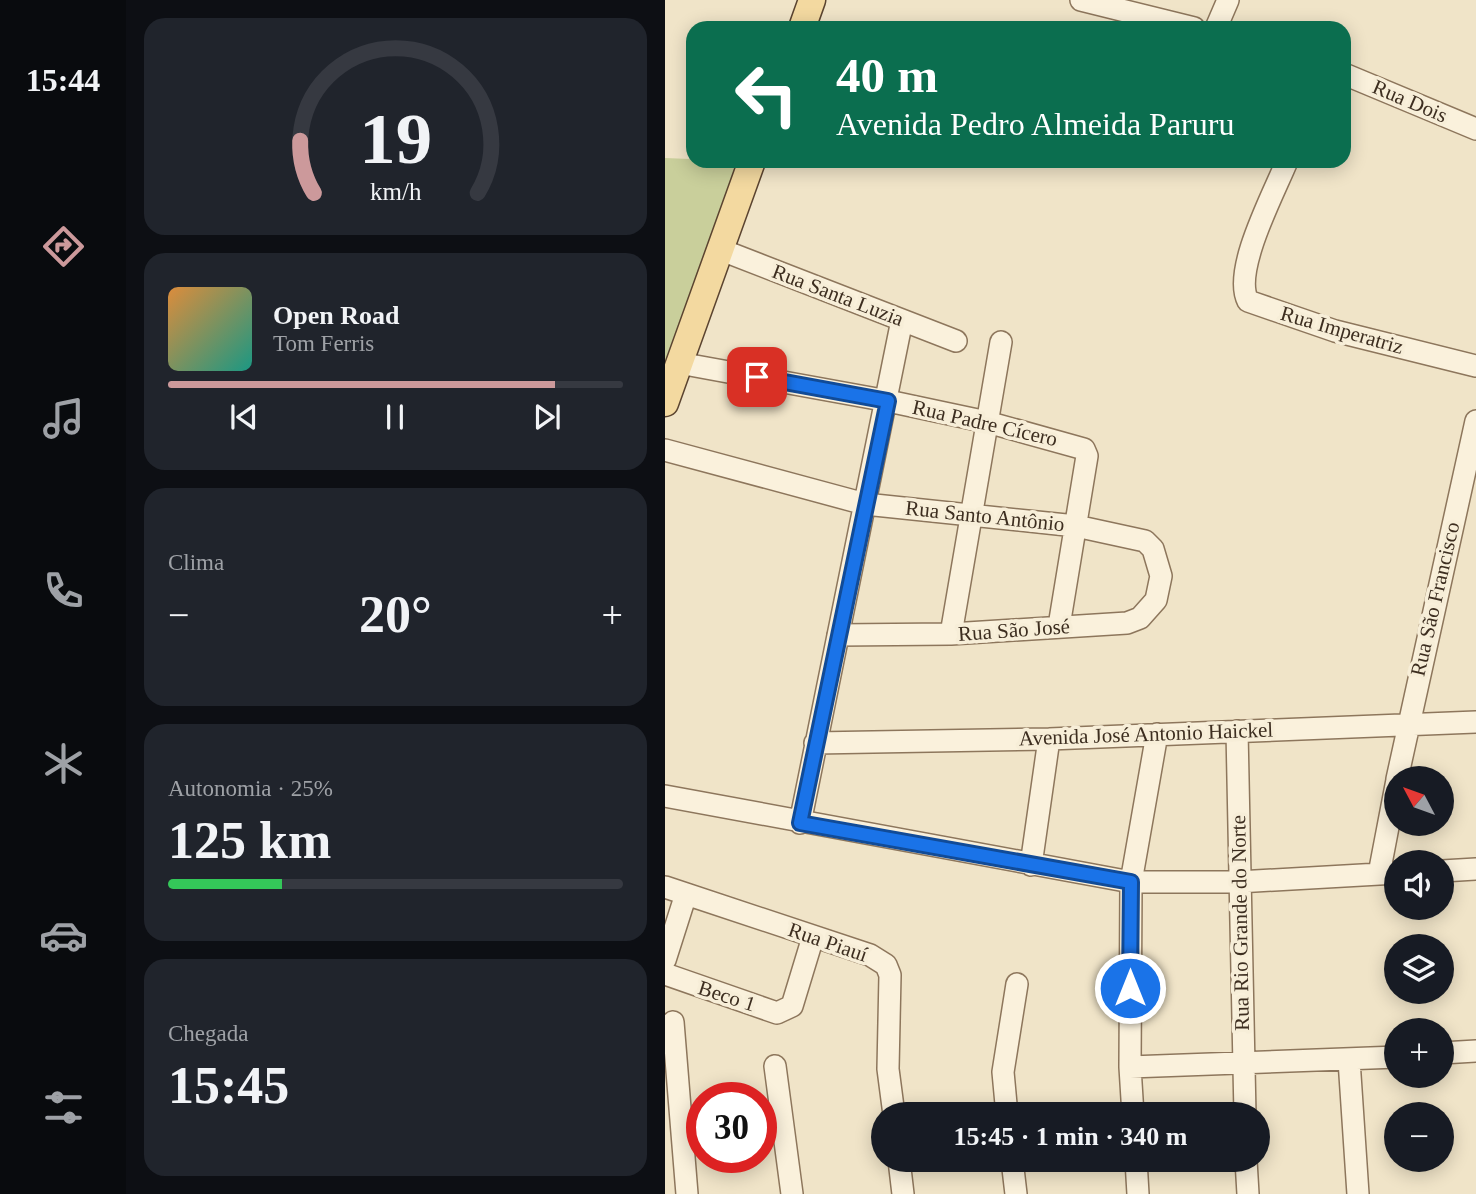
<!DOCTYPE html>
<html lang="pt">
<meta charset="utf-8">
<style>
body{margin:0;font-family:Georgia,serif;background:#20242c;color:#f1f3f6;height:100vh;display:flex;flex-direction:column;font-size:26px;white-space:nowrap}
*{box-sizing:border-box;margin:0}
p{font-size:23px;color:#9ea1a6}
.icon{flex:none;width:38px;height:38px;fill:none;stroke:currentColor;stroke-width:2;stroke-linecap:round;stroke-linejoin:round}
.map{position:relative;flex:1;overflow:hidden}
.panel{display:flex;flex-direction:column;gap:18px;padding:18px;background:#0d0f14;width:539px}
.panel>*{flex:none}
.hud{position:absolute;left:21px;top:21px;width:665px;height:147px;border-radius:21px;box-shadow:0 4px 18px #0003;background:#0b6e4f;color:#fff;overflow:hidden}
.needle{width:46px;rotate:311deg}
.tools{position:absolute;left:719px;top:766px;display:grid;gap:14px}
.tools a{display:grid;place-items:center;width:70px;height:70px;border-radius:50%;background:#171b24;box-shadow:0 4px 18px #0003;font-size:35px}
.speed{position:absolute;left:21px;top:1082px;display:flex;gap:14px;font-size:35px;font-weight:700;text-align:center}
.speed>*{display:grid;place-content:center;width:91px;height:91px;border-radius:50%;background:#171b24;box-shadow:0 4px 18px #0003;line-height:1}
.speed .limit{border:10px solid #d22;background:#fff;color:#111}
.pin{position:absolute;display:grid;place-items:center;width:60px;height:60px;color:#fff;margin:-30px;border-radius:14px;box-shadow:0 4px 10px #0006}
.me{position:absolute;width:77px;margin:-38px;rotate:0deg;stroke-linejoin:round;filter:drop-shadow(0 0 5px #0008)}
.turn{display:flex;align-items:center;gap:24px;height:147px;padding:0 35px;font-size:32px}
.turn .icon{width:91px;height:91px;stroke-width:2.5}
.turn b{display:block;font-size:49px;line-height:60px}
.big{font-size:52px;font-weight:600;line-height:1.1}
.panel .tile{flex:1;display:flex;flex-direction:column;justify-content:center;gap:10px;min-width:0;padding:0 24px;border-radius:21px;background:#20242c}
.panel .dial{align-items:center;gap:0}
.dial svg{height:182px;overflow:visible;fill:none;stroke:#363941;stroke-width:7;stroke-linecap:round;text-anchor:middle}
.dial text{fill:#f1f3f6;stroke:none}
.song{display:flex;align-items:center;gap:21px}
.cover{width:84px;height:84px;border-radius:10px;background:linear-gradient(135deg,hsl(30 70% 55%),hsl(170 70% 35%))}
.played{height:7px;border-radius:4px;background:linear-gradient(90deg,#cc999b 85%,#363941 85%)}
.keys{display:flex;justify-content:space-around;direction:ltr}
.heat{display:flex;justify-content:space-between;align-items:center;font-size:38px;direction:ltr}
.charge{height:10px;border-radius:5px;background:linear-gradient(90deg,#34c759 25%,#363941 0)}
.trip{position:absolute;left:206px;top:1102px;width:399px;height:70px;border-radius:35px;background:#171b24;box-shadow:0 4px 18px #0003;font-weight:600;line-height:70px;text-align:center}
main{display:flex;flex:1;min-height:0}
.dock{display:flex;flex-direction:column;width:126px;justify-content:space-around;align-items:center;background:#090b0e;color:#9ea1a6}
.dock .icon{width:49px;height:49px}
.dock .on{color:#cc999b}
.dock b{font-size:32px;color:#f1f3f6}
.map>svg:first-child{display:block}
.green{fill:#c9cf9b}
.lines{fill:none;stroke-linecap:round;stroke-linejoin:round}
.minor-casing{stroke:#8d765c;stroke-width:24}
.major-casing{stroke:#5b4430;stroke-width:29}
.minor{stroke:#faf1dc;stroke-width:21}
.major{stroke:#f3d9a0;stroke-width:26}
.route-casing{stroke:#114b97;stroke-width:18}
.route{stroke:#1a73e8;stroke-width:12}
.labels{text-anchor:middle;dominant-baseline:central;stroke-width:7;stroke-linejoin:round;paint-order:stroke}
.street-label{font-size:21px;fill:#3d2e20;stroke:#f7eed8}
</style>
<main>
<nav class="dock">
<b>15:44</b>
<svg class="icon on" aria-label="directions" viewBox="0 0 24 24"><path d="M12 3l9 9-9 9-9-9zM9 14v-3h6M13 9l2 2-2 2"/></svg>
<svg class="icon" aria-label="music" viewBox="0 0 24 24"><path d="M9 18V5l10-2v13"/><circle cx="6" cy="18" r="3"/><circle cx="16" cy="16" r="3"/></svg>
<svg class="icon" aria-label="phone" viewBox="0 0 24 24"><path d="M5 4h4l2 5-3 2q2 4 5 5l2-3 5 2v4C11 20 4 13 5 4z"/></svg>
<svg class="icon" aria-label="climate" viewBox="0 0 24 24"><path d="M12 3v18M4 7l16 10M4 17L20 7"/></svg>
<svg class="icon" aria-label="car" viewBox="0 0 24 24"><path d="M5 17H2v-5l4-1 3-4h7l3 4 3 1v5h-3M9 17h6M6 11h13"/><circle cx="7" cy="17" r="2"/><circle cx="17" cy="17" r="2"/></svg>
<svg class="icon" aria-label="filters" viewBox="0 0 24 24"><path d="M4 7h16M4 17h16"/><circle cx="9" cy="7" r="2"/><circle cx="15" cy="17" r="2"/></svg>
</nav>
<section class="panel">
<div class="tile dial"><svg viewBox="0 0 100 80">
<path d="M14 69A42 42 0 1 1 86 69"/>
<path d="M14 69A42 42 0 0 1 8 46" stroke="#cc999b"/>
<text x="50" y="56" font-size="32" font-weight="700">19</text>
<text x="50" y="72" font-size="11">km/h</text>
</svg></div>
<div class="tile">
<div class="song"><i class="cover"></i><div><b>Open Road</b><p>Tom Ferris</p></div></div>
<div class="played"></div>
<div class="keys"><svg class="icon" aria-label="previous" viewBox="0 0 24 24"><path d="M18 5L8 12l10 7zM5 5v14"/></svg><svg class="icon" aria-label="pause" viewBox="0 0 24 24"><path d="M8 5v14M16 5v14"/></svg><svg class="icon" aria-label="next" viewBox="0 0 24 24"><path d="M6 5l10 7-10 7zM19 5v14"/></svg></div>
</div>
<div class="tile"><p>Clima</p>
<div class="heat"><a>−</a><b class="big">20°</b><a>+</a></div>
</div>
<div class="tile"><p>Autonomia · 25%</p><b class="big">125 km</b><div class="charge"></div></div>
<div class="tile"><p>Chegada</p><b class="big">15:45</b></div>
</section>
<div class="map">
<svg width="811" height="1194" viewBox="0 0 811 1194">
<rect width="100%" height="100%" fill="#f0e4c8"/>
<path class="green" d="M0,158l75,3 -75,217z"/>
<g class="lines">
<defs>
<path id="minor" d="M416,0l113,28
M551,28l12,-28
M679,74l132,55
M622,161c-13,32 -55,110 -39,140l87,30 141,35
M54,249l237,92
M14,363l209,38 99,21 97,27 3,7 -28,170
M0,450l200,54 211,22 69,15 8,8 8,27 -5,24 -16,18 -13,5 -176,11 -113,1
M286,634l50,-292
M572,731l8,384
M150,743l234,-4 427,-17
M732,779l79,-358
M0,796l466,86h107l159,-9
M135,823l102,-503
M366,865l18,-126
M777,871l34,-2
M714,874l18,-94
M0,887l205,68 16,10 4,10 -2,94 6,46
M0,960l21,-66
M0,974l112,39 15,-7 21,-69
M8,1022l14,172
M777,1053l34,-2
M684,1060l9,134
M110,1066l17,128
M465,1067l267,-10
M342,1115l-4,-43 14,-88
M468,1115l-3,-48 1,-185 26,-148
M234,1160l4,34
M347,1160l4,34
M471,1160l2,34
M581,1160l2,34"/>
<path id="major" d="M137,28l10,-28
M0,403l87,-242"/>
</defs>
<use href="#minor" class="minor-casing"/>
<use href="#major" class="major-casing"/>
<use href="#minor" class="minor"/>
<use href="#major" class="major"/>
</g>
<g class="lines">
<defs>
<path id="route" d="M92,377l131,24 -88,422 331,59 -1,106"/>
</defs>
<use href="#route" class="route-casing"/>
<use href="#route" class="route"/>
</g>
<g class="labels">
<g class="street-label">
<text transform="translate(745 101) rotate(23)">Rua Dois</text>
<text transform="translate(173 295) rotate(21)">Rua Santa Luzia</text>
<text transform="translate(677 330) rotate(16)">Rua Imperatriz</text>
<text transform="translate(320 423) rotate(13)">Rua Padre Cícero</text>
<text transform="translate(320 516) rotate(6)">Rua Santo Antônio</text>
<text transform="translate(770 599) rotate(-77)">Rua São Francisco</text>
<text transform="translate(349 630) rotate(-4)">Rua São José</text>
<text transform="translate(481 734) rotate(-2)">Avenida José Antonio Haickel</text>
<text transform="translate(575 923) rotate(-91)">Rua Rio Grande do Norte</text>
<text transform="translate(163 942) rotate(19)">Rua Piauí</text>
<text transform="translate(62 996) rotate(18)">Beco 1</text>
</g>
</g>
</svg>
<div class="tools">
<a><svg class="needle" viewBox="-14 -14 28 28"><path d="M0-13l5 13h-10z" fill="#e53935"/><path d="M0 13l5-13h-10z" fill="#9ea1a6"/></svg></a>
<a><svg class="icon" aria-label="sound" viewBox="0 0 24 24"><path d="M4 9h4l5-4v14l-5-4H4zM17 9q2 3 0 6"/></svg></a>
<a><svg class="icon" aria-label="layers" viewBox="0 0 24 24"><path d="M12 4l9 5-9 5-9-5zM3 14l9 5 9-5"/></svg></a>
<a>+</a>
<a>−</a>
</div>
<div class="speed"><div class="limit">30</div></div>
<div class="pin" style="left:92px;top:377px;background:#d93025"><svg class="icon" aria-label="arrive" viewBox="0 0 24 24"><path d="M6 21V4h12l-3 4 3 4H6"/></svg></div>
<svg class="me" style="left:465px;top:988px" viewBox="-20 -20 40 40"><circle r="17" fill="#1a73e8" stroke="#fff" stroke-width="3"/><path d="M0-11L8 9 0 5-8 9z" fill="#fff"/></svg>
<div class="trip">15:45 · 1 min · 340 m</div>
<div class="hud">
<div class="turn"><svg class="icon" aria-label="left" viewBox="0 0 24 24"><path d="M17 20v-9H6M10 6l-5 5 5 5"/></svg><div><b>40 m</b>Avenida Pedro Almeida Paruru</div></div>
</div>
</div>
</main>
